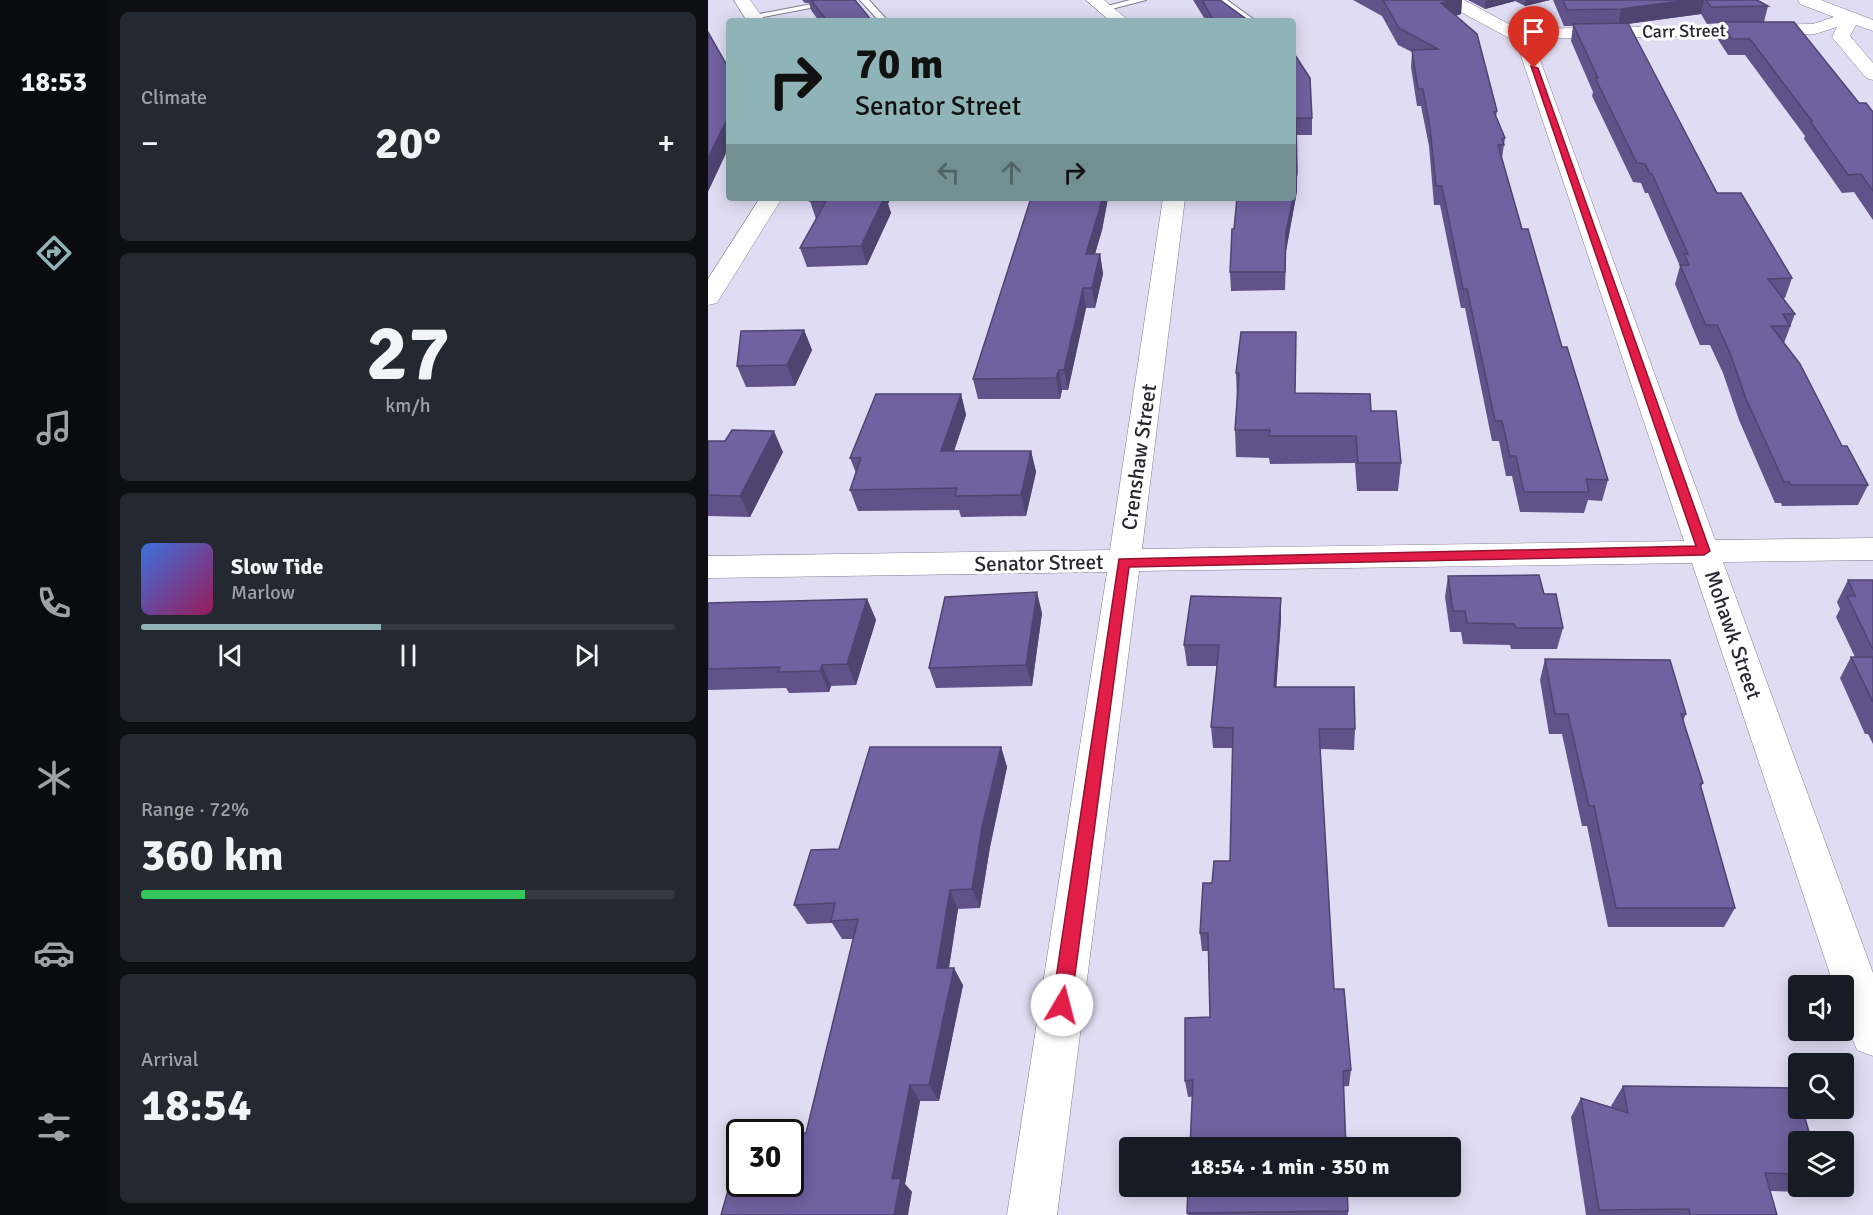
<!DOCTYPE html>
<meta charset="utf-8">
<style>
body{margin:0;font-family:Signika,sans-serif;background:#242831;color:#f1f3f6;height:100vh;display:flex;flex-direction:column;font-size:22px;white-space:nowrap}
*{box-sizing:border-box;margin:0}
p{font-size:20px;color:#9ea1a6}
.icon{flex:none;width:33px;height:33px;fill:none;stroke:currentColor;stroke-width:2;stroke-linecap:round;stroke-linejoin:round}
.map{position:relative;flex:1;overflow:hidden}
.panel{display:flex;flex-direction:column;gap:12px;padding:12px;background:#0d0f14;width:600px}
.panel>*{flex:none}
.banner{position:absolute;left:18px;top:18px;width:570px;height:183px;border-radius:6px;box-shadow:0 3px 15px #0003;background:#8fb4b7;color:#111;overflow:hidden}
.tools{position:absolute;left:1080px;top:975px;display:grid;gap:12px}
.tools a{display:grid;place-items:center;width:66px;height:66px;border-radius:6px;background:#171b24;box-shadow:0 3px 15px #0003;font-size:30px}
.speed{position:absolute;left:18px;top:1119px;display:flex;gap:12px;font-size:30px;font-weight:700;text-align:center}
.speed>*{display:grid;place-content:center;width:78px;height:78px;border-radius:50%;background:#171b24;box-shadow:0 3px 15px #0003;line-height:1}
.speed .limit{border:3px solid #111;border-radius:9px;background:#fff;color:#111}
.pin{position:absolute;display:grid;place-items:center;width:51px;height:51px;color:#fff;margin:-62px -26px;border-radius:50% 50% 50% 0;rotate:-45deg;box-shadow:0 0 6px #0007}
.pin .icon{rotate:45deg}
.me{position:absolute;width:66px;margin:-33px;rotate:8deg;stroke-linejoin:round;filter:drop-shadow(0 0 4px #0008)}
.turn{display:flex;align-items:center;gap:21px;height:126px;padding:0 30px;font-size:27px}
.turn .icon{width:78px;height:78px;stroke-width:2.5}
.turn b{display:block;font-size:42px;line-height:51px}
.lanes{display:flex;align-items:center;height:57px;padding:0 30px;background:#0003;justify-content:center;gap:30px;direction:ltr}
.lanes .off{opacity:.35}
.big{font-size:45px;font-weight:800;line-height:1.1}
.panel .tile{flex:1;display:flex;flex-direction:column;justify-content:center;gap:9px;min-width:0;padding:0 21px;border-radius:9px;background:#242831}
.panel .dial{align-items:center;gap:0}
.dial b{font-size:78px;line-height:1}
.song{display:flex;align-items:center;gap:18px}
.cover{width:72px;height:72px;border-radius:9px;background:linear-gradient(135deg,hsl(220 70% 55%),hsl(330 70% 35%))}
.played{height:6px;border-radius:3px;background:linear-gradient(90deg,#8fb4b7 45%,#363941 45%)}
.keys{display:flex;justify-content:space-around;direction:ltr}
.heat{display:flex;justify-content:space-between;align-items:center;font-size:33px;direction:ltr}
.charge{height:9px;border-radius:4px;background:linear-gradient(90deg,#34c759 72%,#363941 0)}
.trip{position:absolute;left:411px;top:1137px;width:342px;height:60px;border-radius:6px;background:#171b24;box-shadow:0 3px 15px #0003;font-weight:800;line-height:60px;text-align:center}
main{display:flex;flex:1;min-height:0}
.tab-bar{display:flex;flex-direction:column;width:108px;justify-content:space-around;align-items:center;background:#090b0e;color:#9ea1a6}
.tab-bar .icon{width:42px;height:42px}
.tab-bar .active{color:#8fb4b7}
.tab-bar b{font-size:27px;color:#f1f3f6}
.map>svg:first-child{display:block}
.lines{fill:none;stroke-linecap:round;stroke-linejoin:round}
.service-casing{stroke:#807c91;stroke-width:2}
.minor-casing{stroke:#807c91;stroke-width:1}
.service{fill:#fff;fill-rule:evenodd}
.minor{fill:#fff;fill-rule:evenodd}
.wall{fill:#61538a}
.shaded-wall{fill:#4f4470}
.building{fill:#7161a0;stroke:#4f4470;stroke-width:1.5}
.route{fill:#e11d48;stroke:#92132f;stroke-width:1.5}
.labels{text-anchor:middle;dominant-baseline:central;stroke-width:6;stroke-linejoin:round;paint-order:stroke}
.far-street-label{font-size:18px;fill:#28262e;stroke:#fff}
.street-label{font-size:21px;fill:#28262e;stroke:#fff}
</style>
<main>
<nav class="tab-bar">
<b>18:53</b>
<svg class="icon active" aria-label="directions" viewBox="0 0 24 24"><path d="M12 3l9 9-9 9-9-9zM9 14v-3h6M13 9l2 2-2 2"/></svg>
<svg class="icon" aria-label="music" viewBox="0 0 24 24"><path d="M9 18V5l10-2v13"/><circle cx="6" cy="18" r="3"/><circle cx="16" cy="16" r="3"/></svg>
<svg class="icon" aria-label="phone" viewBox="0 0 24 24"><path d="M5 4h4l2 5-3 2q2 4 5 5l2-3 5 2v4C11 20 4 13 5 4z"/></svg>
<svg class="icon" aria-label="climate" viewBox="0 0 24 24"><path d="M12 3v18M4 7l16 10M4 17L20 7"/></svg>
<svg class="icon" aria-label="car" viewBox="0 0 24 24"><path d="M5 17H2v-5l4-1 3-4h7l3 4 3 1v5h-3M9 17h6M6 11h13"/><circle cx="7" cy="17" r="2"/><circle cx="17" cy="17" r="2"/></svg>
<svg class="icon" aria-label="filters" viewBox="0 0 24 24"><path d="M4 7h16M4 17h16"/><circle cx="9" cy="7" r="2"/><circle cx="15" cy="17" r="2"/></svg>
</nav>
<section class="panel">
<div class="tile"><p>Climate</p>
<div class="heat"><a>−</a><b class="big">20°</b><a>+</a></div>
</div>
<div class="tile dial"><b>27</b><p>km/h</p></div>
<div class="tile">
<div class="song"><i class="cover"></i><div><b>Slow Tide</b><p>Marlow</p></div></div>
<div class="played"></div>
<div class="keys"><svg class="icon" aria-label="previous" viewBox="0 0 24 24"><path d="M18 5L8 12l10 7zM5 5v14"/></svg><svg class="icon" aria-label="pause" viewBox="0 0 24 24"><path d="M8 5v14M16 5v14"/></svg><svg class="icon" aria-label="next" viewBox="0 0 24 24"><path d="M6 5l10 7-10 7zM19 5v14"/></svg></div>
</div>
<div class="tile"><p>Range · 72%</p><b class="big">360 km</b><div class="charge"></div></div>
<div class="tile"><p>Arrival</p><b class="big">18:54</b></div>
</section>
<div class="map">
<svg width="1165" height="1215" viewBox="0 0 1165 1215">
<rect width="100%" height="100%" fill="#e0dcf3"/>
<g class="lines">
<defs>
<path id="service" d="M125,0h19l-99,19 -4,-3z
M152,0h9l19,21h-9z
M422,0h16l-42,11 -4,-3z
M509,0h10l29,21h-10z"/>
<path id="minor" d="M26,0h16l15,21h-18z
M378,0h18l25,21h-19z
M736,0h20l54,29 295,-5 21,-7 -34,-13 -2,-4h23l52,20v11l-17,-6 -6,11 23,27v17l-7,-2 -34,-41 5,-10 -22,7 -286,5 6,7 180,494 158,-2v22l-150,2 150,411v83l-16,-6c-10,-24 -13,-39 -13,-64h-10l-142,-423 -553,8 -82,644h-50l100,-643 -399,6v-22l402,-6 53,-352h22l-43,351 542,-8 -166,-494 -9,-9 -63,-34z
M52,198h22l-62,100 -3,5 -9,2v-26z"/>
</defs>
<use href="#service" class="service-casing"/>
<use href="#minor" class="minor-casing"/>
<use href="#service" class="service"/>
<use href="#minor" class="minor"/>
</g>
<path class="wall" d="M94,0h53l17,21h-53l-8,-11 -2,-7h-4z
M485,0h27l29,21h-43z
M645,0h109l-1,14 -5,2 41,95 -1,6 9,21 -3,20 20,71 86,251 -6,21 -14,-1 -4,13 -64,-1 -8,-36h-6l-7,-35h-7l-27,-133h-4l-21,-103h-6l-5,-59 -8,-40h-4l-6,-39 1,-15 -14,-7 -16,-29z
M760,0h82l-25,6 -10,-5 -30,8z
M845,0h204l11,6 -4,16 95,81 14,9v108l-19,-28 -12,1 -38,-54 1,-3 -60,-81h-17l-11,-17 4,-15 -14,1 -6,-10 -73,10 89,169 75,85 -7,20h-2l12,16 -11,29 58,103 26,39 -10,20 -76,1 -1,-3h-6l-36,-83 -16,-47 -13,-28h-10l-6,-14 -19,-47 5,-18 -32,-73h-3l-4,-10 -8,-1 -41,-86 1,-4 -22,-51 2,-15h-9z
M585,52l19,66v17h-16l1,56 -11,60 -1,39 -54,1 -1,-19 4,-43z
M104,198l76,6 3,9 -24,52 -60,2 -7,-19 16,-29 -6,-18z
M323,198h77l-6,32 -7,24h5l3,20 -8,34h-9l-18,82h-6l-2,9h-82l-5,-20z
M96,330l8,20 -17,36 -49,1 -9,-21z
M588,332l-1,61 76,18 30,52 -3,28h-41l-2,-28 -85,1 -1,-6 -33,-1 -1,-27 2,-30 -1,-27z
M253,394l5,21 -12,36h77l5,21 -10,44 -65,1 -2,-7 -101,1 -8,-21 6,-17 -6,-15z
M0,441l75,11 -33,65 -42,-1z
M740,576l96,18 19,34 -6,21h-46l-1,-4 -47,-1 -2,-12h-11l-5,-35z
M1140,580h25v164l-5,-10h-3l-25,-56 11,-21h4l-19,-40 4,-8 -3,-7z
M573,598v21l-5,68 79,42 -1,21 -34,-1 14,240 17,81 -2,16 -161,11 -3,-16 25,-64 -2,-66h-6l-2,-18 12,-50 18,-22 3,-113h-20l-2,-21 6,-61h-30l-3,-21z
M159,599l9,21 -20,65 -25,1 -2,6 -40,1 -3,-5 -78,2v-87z
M334,613l-10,73 -96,2 -7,-20z
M837,659l141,55 -3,7 20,62 -2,4 5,18 29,103 -11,19h-116l-21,-101h-5l-20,-92h-13l-9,-54z
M293,747l6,20 -17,80 -10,61 -22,1 -9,59 14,17 -24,116h-19l-15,83 7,8 -106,-59 47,-194h-11l-10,-16 -25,1 -13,-19 45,-56z
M915,1086l175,56v44h10l-6,6 -32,-1 7,24h-191l-15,-98 10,-19 31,9 -1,-1z
M640,1211v4h-160l-1,-2z"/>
<path class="shaded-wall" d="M747,0h7l-1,14 -21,6 1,-17z
M778,0h29v1l-30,8z
M817,0h25l-25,6z
M980,0h16l-3,14 -83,11 3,-16z
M21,115v32l-21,45v-34z
M589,173v18l-11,60 -1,39 1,-58z
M171,198h12l-3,6 3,9 -24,52 -6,-19z
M394,198h6l-6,32 -13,44 -3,-20z
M392,254l3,20 -8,34 -3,-20z
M375,288l3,20 -18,82 -4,-20z
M96,330l8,20 -17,36 -8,-21z
M351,370l3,20 -2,9 -4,-21z
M253,394l5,21 -19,57 -6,-21z
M66,431l9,21 -33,65 -10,-21z
M323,451l5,21 -10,44 -5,-21z
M329,592l5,21 -10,73 -6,-21z
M573,598v21l-6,88 -1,-20z
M159,599l9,21 -20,65 -9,-21z
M114,665l9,21 -2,6 -9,-21z
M293,747l6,20 -17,80 -10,61 -8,-19 10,-62z
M242,890l8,19 -12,77 -9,-18z
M246,968l9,17 -24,116 -10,-16z
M202,1085l10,16 -15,83 7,8 -4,23h-14l-2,-36z"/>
<path class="building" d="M103,0h44l17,21h-45z
M494,0h18l29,21h-35z
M675,0h72l-14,3 36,31 20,77 -3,1 11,26 -3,1 2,6h-6l24,84h6l34,118h5l41,133 -22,-1 3,13h-65l-8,-36h-6l-8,-35h-7l-28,-132h-4l-21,-103h-6l-6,-58 -7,-39h-5l-6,-39 26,-1 -39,-21z
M855,0h125l-67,9 -54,1z
M998,0h51l11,6 -57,1z
M1013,22h73l65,81h7l7,9v79l-12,-17 -13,1 -38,-54h2l-62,-82h-18z
M920,23l89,170h24l51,85 -24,1 27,35h-12l7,12h-19l29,38 42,82h5l21,39h-77l-2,-3h-5l-38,-83 -16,-46 -13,-28h-11l-6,-13 -20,-47h9l-5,-11h4l-36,-80h-2l-5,-10 -8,-1 -42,-85h3l-25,-54z
M0,32l21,37v46l-21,43z
M585,52l17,26 2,40h-16l1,55 -4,23z
M104,198h72l-23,48 -61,2 26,-47h-16z
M323,198h71l-3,13 -13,43h14l-8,34h-9l-19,82h-5l-3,8 -83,1z
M529,198h56l-7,34 -1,40h-55l2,-43h2z
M96,330l-17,35 -50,1 4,-35z
M533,332h55l-1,61 75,1 1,17h25l5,52h-43l-2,-27h-87l1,-6h-35l4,-57h-3z
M168,394h85l-20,57h90l-10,44 -66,1 2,-8 -107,2 11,-32h-11z
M24,430l42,1 -34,65 -32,-1v-54h17z
M831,575l5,19h12l7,34h-47l-2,-4 -47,-1 -2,-12h-12l-5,-35z
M1140,580h25v70l-26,-54h8z
M329,592l-11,73 -97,3 16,-71z
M483,596l90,2 -7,89h80l1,42h-36l15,260h10l7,81 -8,1 3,77h-156l3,-68 -8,1v-63l25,-1 -2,-84h-8l3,-50h9l2,-22h16l3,-133 -22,-1 8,-82h-35z
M159,599l-20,65 -25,1 -2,6 -42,1 2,-5 -72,2v-66z
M1143,657h22v45z
M837,659l125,1 16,54h-5l22,69 -3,1 6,21 29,103h-119l-22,-102h-5l-21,-92h-13z
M162,747h131l-19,80 -10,62 -22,1 -13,78h17l-25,117h-19l-18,94 9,-1 -7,37h-173l19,-67v36h50v-51h16l52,-214 -27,2 4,-18 -41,2 17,-55 28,-1z
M915,1086l173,2 2,8v12h4l10,34h-14v32l-33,-1 12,42h-87l-1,-6 -90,1 -18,-112 47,15z
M480,1186h159l1,25 -161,2z"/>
<path class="route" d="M823,66l7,2 172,483 -6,4 -575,12 -58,438 -3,6 -6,3 -7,-3 -3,-6 67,-446 577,-13z"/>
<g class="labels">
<g class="far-street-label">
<text transform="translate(976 31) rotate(-1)">Carr Street</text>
</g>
<g class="street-label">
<text transform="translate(431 457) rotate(-82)">Crenshaw Street</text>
<text transform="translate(331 563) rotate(-1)">Senator Street</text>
<text transform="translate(1025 635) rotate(71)">Mohawk Street</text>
</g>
</g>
</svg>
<div class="tools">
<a><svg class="icon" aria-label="sound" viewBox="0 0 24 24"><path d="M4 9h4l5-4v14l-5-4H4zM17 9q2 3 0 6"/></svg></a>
<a><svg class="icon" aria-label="search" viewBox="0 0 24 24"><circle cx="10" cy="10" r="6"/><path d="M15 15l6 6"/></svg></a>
<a><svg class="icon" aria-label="layers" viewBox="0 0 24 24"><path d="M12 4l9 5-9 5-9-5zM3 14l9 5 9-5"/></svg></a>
</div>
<div class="speed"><div class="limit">30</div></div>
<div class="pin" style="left:826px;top:68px;background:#d93025"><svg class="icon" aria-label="arrive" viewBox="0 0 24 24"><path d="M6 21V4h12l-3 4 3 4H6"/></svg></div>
<svg class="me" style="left:354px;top:1005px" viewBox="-20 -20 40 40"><circle r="19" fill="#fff"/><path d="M0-13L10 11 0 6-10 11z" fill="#e11d48"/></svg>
<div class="trip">18:54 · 1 min · 350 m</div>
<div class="banner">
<div class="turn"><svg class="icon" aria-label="right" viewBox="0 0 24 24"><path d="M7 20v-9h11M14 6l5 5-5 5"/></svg><div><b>70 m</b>Senator Street</div></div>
<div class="lanes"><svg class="icon off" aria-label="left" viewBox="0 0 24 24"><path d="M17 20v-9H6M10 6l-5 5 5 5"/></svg><svg class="icon off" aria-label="ahead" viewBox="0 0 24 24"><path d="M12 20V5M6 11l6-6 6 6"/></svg><svg class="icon" aria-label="right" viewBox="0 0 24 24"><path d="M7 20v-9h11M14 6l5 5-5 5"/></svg></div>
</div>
</div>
</main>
